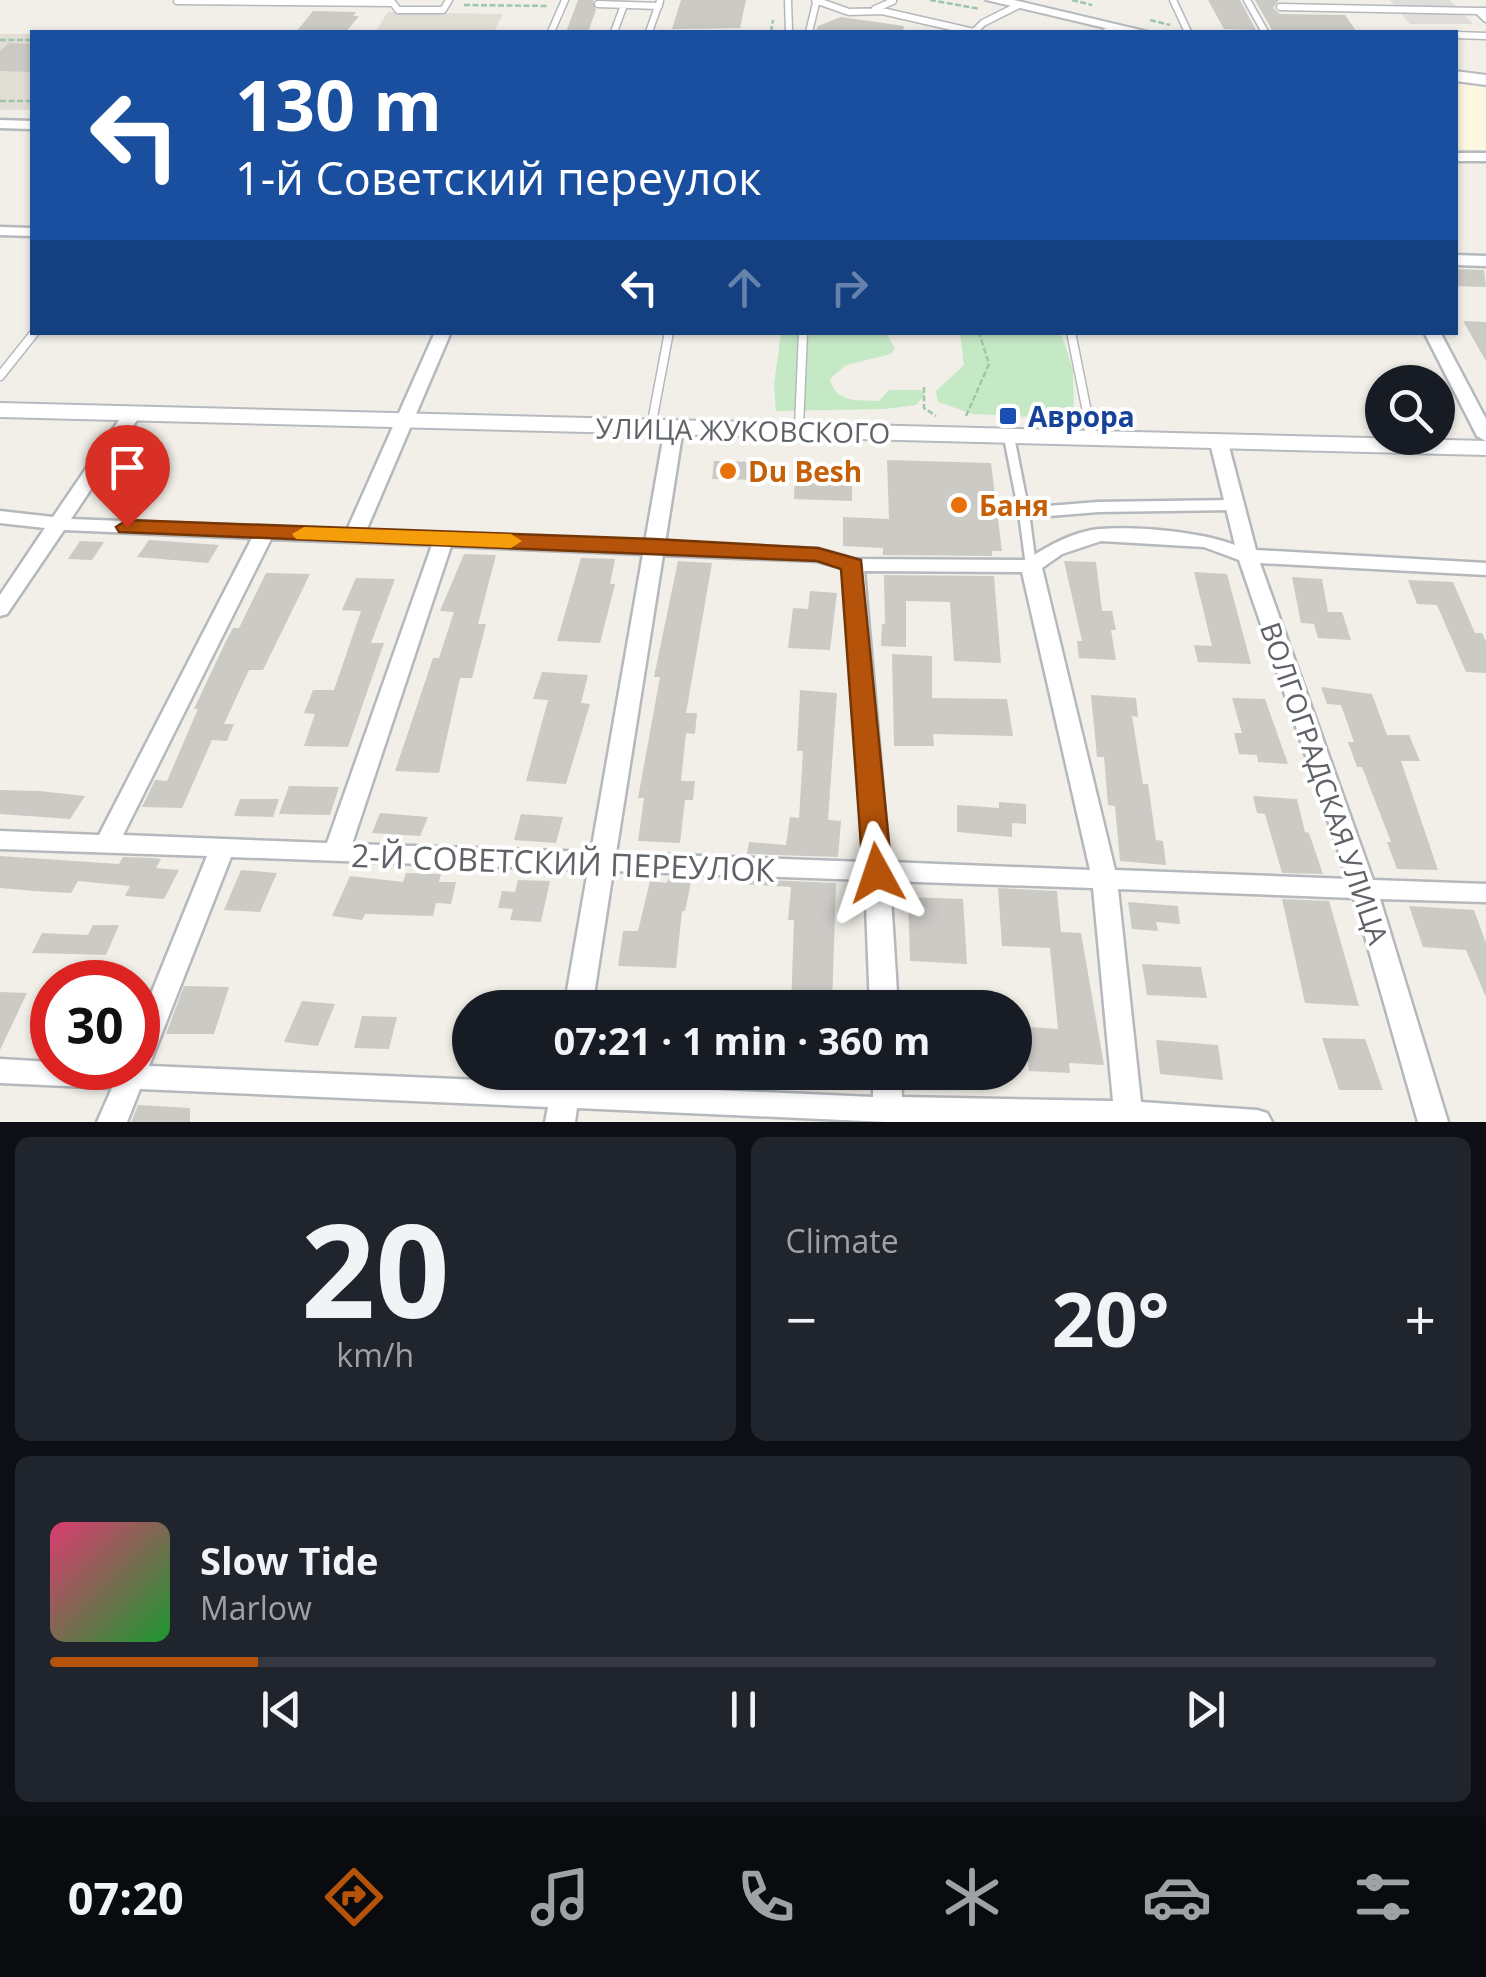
<!DOCTYPE html>
<meta charset="utf-8">
<style>
body{margin:0;font-family:"Open Sans",sans-serif;background:#20242c;color:#f1f3f6;height:100vh;display:flex;flex-direction:column;font-size:38px;white-space:nowrap}
*{box-sizing:border-box;margin:0}
p{font-size:32px;color:#9ea1a6}
.icon{flex:none;width:55px;height:55px;fill:none;stroke:currentColor;stroke-width:2;stroke-linecap:round;stroke-linejoin:round}
.map{position:relative;height:1122px;overflow:hidden}
.side{display:flex;flex-direction:column;gap:15px;padding:15px;background:#0d0f14;flex:1}
.side>*{flex:none}
.banner{position:absolute;left:30px;top:30px;width:1428px;height:305px;border-radius:0px;box-shadow:0 2px 8px #0004;background:#1a4fa0;color:#fff;overflow:hidden}
.buttons{position:absolute;left:1365px;top:365px;display:grid;gap:20px}
.buttons a{display:grid;place-items:center;width:90px;height:90px;border-radius:50%;background:#171b24;box-shadow:0 2px 8px #0004;font-size:50px}
.speed{position:absolute;left:30px;top:960px;display:flex;gap:20px;font-size:50px;font-weight:700;text-align:center}
.speed>*{display:grid;place-content:center;width:130px;height:130px;border-radius:50%;background:#171b24;box-shadow:0 2px 8px #0004;line-height:1}
.speed .limit{border:15px solid #d22;background:#fff;color:#111}
.pin{position:absolute;display:grid;place-items:center;width:85px;height:85px;color:#fff;margin:-102px -42px;border-radius:50% 50% 50% 0;rotate:-45deg;box-shadow:0 0 10px #0007}
.pin .icon{rotate:45deg}
.me{position:absolute;width:110px;margin:-55px;rotate:355deg;stroke-linejoin:round;filter:drop-shadow(0 0 8px #0008)}
.turn{display:flex;align-items:center;gap:35px;height:210px;padding:0 40px;font-size:45px}
.turn .icon{width:130px;height:130px;stroke-width:2.5}
.turn b{display:block;font-size:70px;line-height:85px}
.lanes{display:flex;align-items:center;height:95px;padding:0 40px;background:#0003;justify-content:center;gap:50px;direction:ltr}
.lanes .off{opacity:.35}
.big{font-size:75px;font-weight:700;line-height:1.1}
.side .tile{flex:1;display:flex;flex-direction:column;justify-content:center;gap:15px;min-width:0;padding:0 35px;border-radius:15px;background:#20242c}
.side .dial{align-items:center;gap:0}
.dial b{font-size:130px;line-height:1}
.song{display:flex;align-items:center;gap:30px}
.cover{width:120px;height:120px;border-radius:15px;background:linear-gradient(135deg,hsl(340 70% 55%),hsl(130 70% 35%))}
.played{height:10px;border-radius:5px;background:linear-gradient(90deg,#b45309 15%,#363941 15%)}
.keys{display:flex;justify-content:space-around;direction:ltr}
.heat{display:flex;justify-content:space-between;align-items:center;font-size:55px;direction:ltr}
.side .tiles{flex:1;display:grid;gap:15px;grid-template-columns:1fr 1fr}
.tile:last-child{grid-column:span 2}
.trip{position:absolute;left:452px;top:990px;width:580px;height:100px;border-radius:50px;background:#171b24;box-shadow:0 2px 8px #0004;font-weight:700;line-height:100px;text-align:center}
.menu{display:flex;height:160px;justify-content:space-around;align-items:center;background:#090b0e;color:#9ea1a6}
.menu .icon{width:70px;height:70px}
.menu .current{color:#b45309}
.menu b{font-size:45px;color:#f1f3f6}
.map>svg:first-child{display:block}
.commercial{fill:#fef7e0}
.industrial{fill:#e0deda}
.education{fill:#e1ded6}
.green{fill:#c5e8c5}
.building{fill:#cccac5}
.lines{fill:none;stroke-linecap:round;stroke-linejoin:round}
.lane-far2-casing{stroke:#b5b8bc;stroke-width:9}
.lane-far1-casing{stroke:#b5b8bc;stroke-width:11}
.lane-casing{stroke:#b5b8bc;stroke-width:15}
.street-casing{stroke:#b5b8bc;stroke-width:5}
.secondary-casing{stroke:#b6babf;stroke-width:4}
.path{stroke:#9cc7a9;stroke-width:2.5;stroke-dasharray:6 2.5;stroke-linecap:butt}
.lane-far2{stroke:#fff;stroke-width:6}
.lane-far1{stroke:#fff;stroke-width:8}
.lane{stroke:#fff;stroke-width:10}
.street{fill:#fff;fill-rule:evenodd}
.secondary{fill:#fff;fill-rule:evenodd}
.route{fill:#b45309;stroke:#753606;stroke-width:2.5}
.slow{fill:#f59e0b}
.transit-dot{fill:#1a4fb4;stroke:#fff;stroke-width:4}
.food-dot{fill:#e8710a;stroke:#fff;stroke-width:4}
.labels{text-anchor:middle;dominant-baseline:central;stroke-width:8;stroke-linejoin:round;paint-order:stroke}
.transit-label{font-size:28px;font-weight:bold;fill:#164399;stroke:#fff;text-anchor:start}
.street-label{font-size:28px;fill:#5f6368;stroke:#fff}
.food-label{font-size:28px;font-weight:bold;fill:#c56008;stroke:#fff;text-anchor:start}
.near-street-label{font-size:32px;fill:#5f6368;stroke:#fff}
</style>
<div class="map">
<svg width="1486" height="1122" viewBox="0 0 1486 1122">
<rect width="100%" height="100%" fill="#f1efe8"/>
<path class="commercial" d="M1455,84l31,4v62l-31,-1z"/>
<path class="industrial" d="M1390,0h60l23,24h-63z"/>
<path class="education" d="M388,12l115,2 -9,18h-119z
M0,34h32v76h-32z"/>
<path class="green" d="M781,333h105l9,16 -4,5 -45,11 -16,14c5,24 28,21 49,22l10,-11h32l4,5 -9,10 -31,4 -109,2 -2,-26z
M960,333h101l12,37 1,49 -101,-5 -35,-12 -2,-11 28,-26z"/>
<path class="building" d="M578,0h15l3,10 -8,22h-22z
M681,0h65l-6,28 -68,1z
M1208,0h32l16,30 -32,-1z
M1255,0h79h-55l-6,8 7,6 65,1 12,17 -85,-2z
M313,11l43,1 -3,4h6l-13,16h-50z
M841,17l63,9 -1,6h-87l2,-6z
M9,43l23,1v28l-32,-1v-20z
M1455,269l29,1 2,17 -31,-1z
M1463,321l23,1v39z
M887,460l104,3 11,88h-10v5l-109,-1v-7l-40,-2v-29l46,2z
M714,461l55,1v18l-57,-1z
M795,476l57,2v23l-58,-2z
M149,540l70,5 -11,18 -71,-6z
M80,541l24,1 -12,18 -24,-1z
M464,554l32,1 -18,69h8l-14,54h-12l-21,95 -44,-2 38,-113h6l15,-46 -14,-1z
M581,558l34,1 -5,25h5l-15,59 -43,-2z
M678,561l34,2 -26,150h11l-2,21 -9,-1 -5,48h14l-2,19h-8l-5,43 -42,-2 6,-43h-6l22,-121h-6z
M1064,561l32,1 6,49h10l4,19h-5l5,30 -37,-2 -2,-17h5z
M1194,572l33,2 24,90 -53,-2 -4,-17 18,1z
M266,573l44,1 -47,96h-14l-25,54h10l-7,17 -15,-1 -30,68 -40,-1 13,-27 12,1 31,-72h-4l32,-68 7,-13h6z
M884,575l110,1 7,87 -47,-2 -4,-59 -44,-1v46l-25,-1 1,-22h3z
M1292,577l30,2 6,33h14l9,28 -33,-2 -4,-14 -13,-1z
M356,578l39,1 -24,64h13l-36,104 -44,-1 11,-32 -11,-1 9,-23h21l27,-79 -19,-1z
M1408,580l45,2 22,51h7l4,8v32l-20,-1 -29,-67 -20,-1z
M810,591l27,2 -7,57 -42,-2 5,-40 15,1z
M892,654l40,2v42l75,1 6,37 -80,-2 1,12h-40z
M542,672l46,3 -7,28 9,1 -24,80 -40,-3 22,-81 -15,-1z
M1321,687l51,7 15,41h22l11,26h-19l37,109 -41,-1 -10,-27h4l-29,-75h-5l-9,-25h6l-13,-37 -14,-1z
M800,690l37,3 -9,127 13,1 -3,36 -91,-3 2,-12 37,3 4,-28 9,1 4,-67h-6z
M1091,695l45,3 2,19 -6,-1 11,68h5l8,56 7,1 3,24 -46,-4 -5,-55 -7,-1 -4,-48h-7z
M1232,698l33,1 23,65 -30,-2 -1,-7 -18,-1 -5,-21h8z
M289,786l50,1 -9,28 -51,-1z
M0,790l39,1 46,5 -15,23 -70,-5z
M1253,796l44,3 8,33 4,1 14,41 -41,-1 -17,-59 -8,-1z
M240,799h39l-6,18 -39,-1z
M999,802l27,2v20l-14,-1v14l-55,-5v-27l42,3z
M380,813l48,4 -8,19 -48,-3z
M521,814l42,3 -7,26 -42,-3z
M0,856l119,8 4,-7 29,1 9,1 -5,9 23,2 -15,29 -39,-3 5,-10 -52,-5 -7,12 -37,-2 -34,-3z
M241,870l36,3 -17,39 -36,-2z
M406,873l35,1 -2,8h17l-5,22 -15,-1 -3,13 -68,-2 -3,6 -30,-4 18,-40 53,6z
M669,877l23,1 -7,33h-3l-6,57 -58,-2 5,-35h15l12,-50 17,2z
M744,879l92,4 -4,125h-41l3,-88h-6l3,-33 -48,-3z
M518,880l32,1 -9,41 -31,-2 3,-11 -15,-1 4,-17 13,1z
M998,888l59,3 4,41 20,1 23,132 -35,-2 1,10 -41,-2 -1,-9 -13,-1v-35l43,3 -8,-81 -48,-2z
M908,897l55,2 4,65 -57,-3z
M1282,899l47,2 30,105 -54,-3z
M1128,902l50,4 2,18 -24,-2 2,9 -26,-2z
M1409,906l65,4 12,33v54l-20,-47 -43,-3z
M93,925h26l-13,30 -74,-2 10,-20 46,2z
M1142,964l59,3 6,31 -60,-3z
M184,986l45,1 -15,47h-48z
M0,992l27,1 -27,57z
M302,1001l33,3 -17,42 -34,-4z
M362,1016l35,1 -8,32 -35,-1z
M1322,1038l43,1 18,51h-44z
M1156,1040l62,5 5,35 -63,-6z
M138,1105l52,3v14h-59z"/>
<g class="lines">
<defs>
<path id="lane-far2" d="M788,0l1,32
M815,0l34,12 33,-1 92,21 9,-9 34,-17
M1173,0l15,32
M1247,0l18,32
M177,1l216,2 5,7h45l6,-10
M598,4l61,2
M1280,7l198,4
M875,9l18,-8
M1486,11h-8l8,8
M551,32l14,-32
M614,32l10,-27
M649,32l11,-31
M809,32l7,-29
M1105,32l10,-4
M1455,35l31,1"/>
<path id="lane-far1" d="M1071,332l19,95
M0,376l35,-44
M651,427l18,-95
M799,427l4,-95"/>
<path id="lane" d="M1089,425l3,14
M799,431v-6
M1009,437l15,76
M1031,566l-7,-53 74,-6 136,-2"/>
<path id="street" d="M0,120l32,1v8l-32,-1z
M1455,153h31v8h-31z
M0,227l32,1v8l-32,-1z
M1455,255l31,1v10l-31,-1z
M435,332h16l-85,199 279,11 20,-114 9,-5 9,5 -18,115 153,6 36,10 173,1c20,-14 48,-29 73,-31 37,-3 101,3 135,16l-25,-102 9,-5 9,5 28,107 230,13v12l-226,-12 113,317 113,4v18l-106,-3 68,223h-30l-64,-224 -236,-9 23,213 116,8 10,3 5,9h-385l-310,-14 -2,14h-30l3,-15 -408,-18 -13,33h-30l15,-34 -112,-5v-24l52,3v6h86v-42l69,-170 -207,-7v-18l99,4 153,-297 -188,-8 -57,84 -7,2v-21l45,-67 -45,-5v-12l53,6 73,-107 6,-1 9,5 -70,105 276,11zM271,539l161,6 -105,298 -204,-8zM1101,541l103,6 35,13 109,319 -233,-9 -73,-302 20,-14zM451,546l192,8 -52,298 -239,-8zM663,555l154,6 26,7 21,294 -248,-9zM864,571l158,1 68,298 -201,-8zM231,857l357,13 -24,138h28l21,-137 252,9 5,128h28l-8,-127 203,7 20,213 -211,-4 -1,-25h-28v25l-293,-13 2,-12h-28l-2,11 -403,-17z
M1424,332h16l46,87v22l-9,-5z"/>
<path id="secondary" d="M986,0h28l135,32h-27z
M1455,71l31,4v10l-31,-4z
M0,403l1486,38v14l-1486,-38z"/>
</defs>
<use href="#lane-far2" class="lane-far2-casing"/>
<use href="#lane-far1" class="lane-far1-casing"/>
<use href="#lane" class="lane-casing"/>
<use href="#street" class="street-casing"/>
<use href="#secondary" class="secondary-casing"/>
<path class="path" d="M930,0l50,9
M1072,0l20,5
M464,5l85,1
M1150,20l20,5
M771,32l2,-12
M0,40h32
M0,101h32
M924,387v21l12,8
M966,416l23,-52 -10,-32"/>
<use href="#lane-far2" class="lane-far2"/>
<use href="#lane-far1" class="lane-far1"/>
<use href="#lane" class="lane"/>
<use href="#street" class="street"/>
<use href="#secondary" class="secondary"/>
</g>
<path class="route" d="M127,520l527,19 164,9 43,12 31,313 -5,8 -10,3 -10,-3 -4,-8 -22,-304 -24,-8 -698,-29 -3,-5z"/>
<path class="slow" d="M304,527l207,7 11,7 -11,7 -215,-9 -4,-5z"/>
<rect class="transit-dot" x="998" y="406" width="20" height="20" rx="5"/>
<g class="food-dot">
<circle cx="728" cy="471" r="10"/>
<circle cx="959" cy="505" r="10"/>
</g>
<g class="labels">
<g class="transit-label">
<text x="1028" y="416">Аврора</text>
</g>
<g class="street-label">
<text transform="translate(743 430) rotate(1)">УЛИЦА ЖУКОВСКОГО</text>
<text transform="translate(1325 783) rotate(71)">ВОЛГОГРАДСКАЯ УЛИЦА</text>
</g>
<g class="food-label">
<text x="748" y="471">Du Besh</text>
<text x="979" y="505">Баня</text>
</g>
<g class="near-street-label">
<text transform="translate(563 862) rotate(2)">2-Й СОВЕТСКИЙ ПЕРЕУЛОК</text>
</g>
</g>
</svg>
<div class="buttons">
<a><svg class="icon" aria-label="search" viewBox="0 0 24 24"><circle cx="10" cy="10" r="6"/><path d="M15 15l6 6"/></svg></a>
</div>
<div class="speed"><div class="limit">30</div></div>
<div class="pin" style="left:127px;top:527px;background:#d93025"><svg class="icon" aria-label="arrive" viewBox="0 0 24 24"><path d="M6 21V4h12l-3 4 3 4H6"/></svg></div>
<svg class="me" style="left:877px;top:873px" viewBox="-20 -20 40 40"><path d="M0-17L14 15 0 8-14 15z" fill="#b45309" stroke="#fff" stroke-width="4"/></svg>
<div class="trip">07:21 · 1 min · 360 m</div>
<div class="banner">
<div class="turn"><svg class="icon" aria-label="left" viewBox="0 0 24 24"><path d="M17 20v-9H6M10 6l-5 5 5 5"/></svg><div><b>130 m</b>1-й Советский переулок</div></div>
<div class="lanes"><svg class="icon" aria-label="left" viewBox="0 0 24 24"><path d="M17 20v-9H6M10 6l-5 5 5 5"/></svg><svg class="icon off" aria-label="ahead" viewBox="0 0 24 24"><path d="M12 20V5M6 11l6-6 6 6"/></svg><svg class="icon off" aria-label="right" viewBox="0 0 24 24"><path d="M7 20v-9h11M14 6l5 5-5 5"/></svg></div>
</div>
</div>
<section class="side">
<div class="tiles">
<div class="tile dial"><b>20</b><p>km/h</p></div>
<div class="tile"><p>Climate</p>
<div class="heat"><a>−</a><b class="big">20°</b><a>+</a></div>
</div>
<div class="tile">
<div class="song"><i class="cover"></i><div><b>Slow Tide</b><p>Marlow</p></div></div>
<div class="played"></div>
<div class="keys"><svg class="icon" aria-label="previous" viewBox="0 0 24 24"><path d="M18 5L8 12l10 7zM5 5v14"/></svg><svg class="icon" aria-label="pause" viewBox="0 0 24 24"><path d="M8 5v14M16 5v14"/></svg><svg class="icon" aria-label="next" viewBox="0 0 24 24"><path d="M6 5l10 7-10 7zM19 5v14"/></svg></div>
</div>
</div>
</section>
<nav class="menu">
<b>07:20</b>
<svg class="icon current" aria-label="directions" viewBox="0 0 24 24"><path d="M12 3l9 9-9 9-9-9zM9 14v-3h6M13 9l2 2-2 2"/></svg>
<svg class="icon" aria-label="music" viewBox="0 0 24 24"><path d="M9 18V5l10-2v13"/><circle cx="6" cy="18" r="3"/><circle cx="16" cy="16" r="3"/></svg>
<svg class="icon" aria-label="phone" viewBox="0 0 24 24"><path d="M5 4h4l2 5-3 2q2 4 5 5l2-3 5 2v4C11 20 4 13 5 4z"/></svg>
<svg class="icon" aria-label="climate" viewBox="0 0 24 24"><path d="M12 3v18M4 7l16 10M4 17L20 7"/></svg>
<svg class="icon" aria-label="car" viewBox="0 0 24 24"><path d="M5 17H2v-5l4-1 3-4h7l3 4 3 1v5h-3M9 17h6M6 11h13"/><circle cx="7" cy="17" r="2"/><circle cx="17" cy="17" r="2"/></svg>
<svg class="icon" aria-label="filters" viewBox="0 0 24 24"><path d="M4 7h16M4 17h16"/><circle cx="9" cy="7" r="2"/><circle cx="15" cy="17" r="2"/></svg>
</nav>
